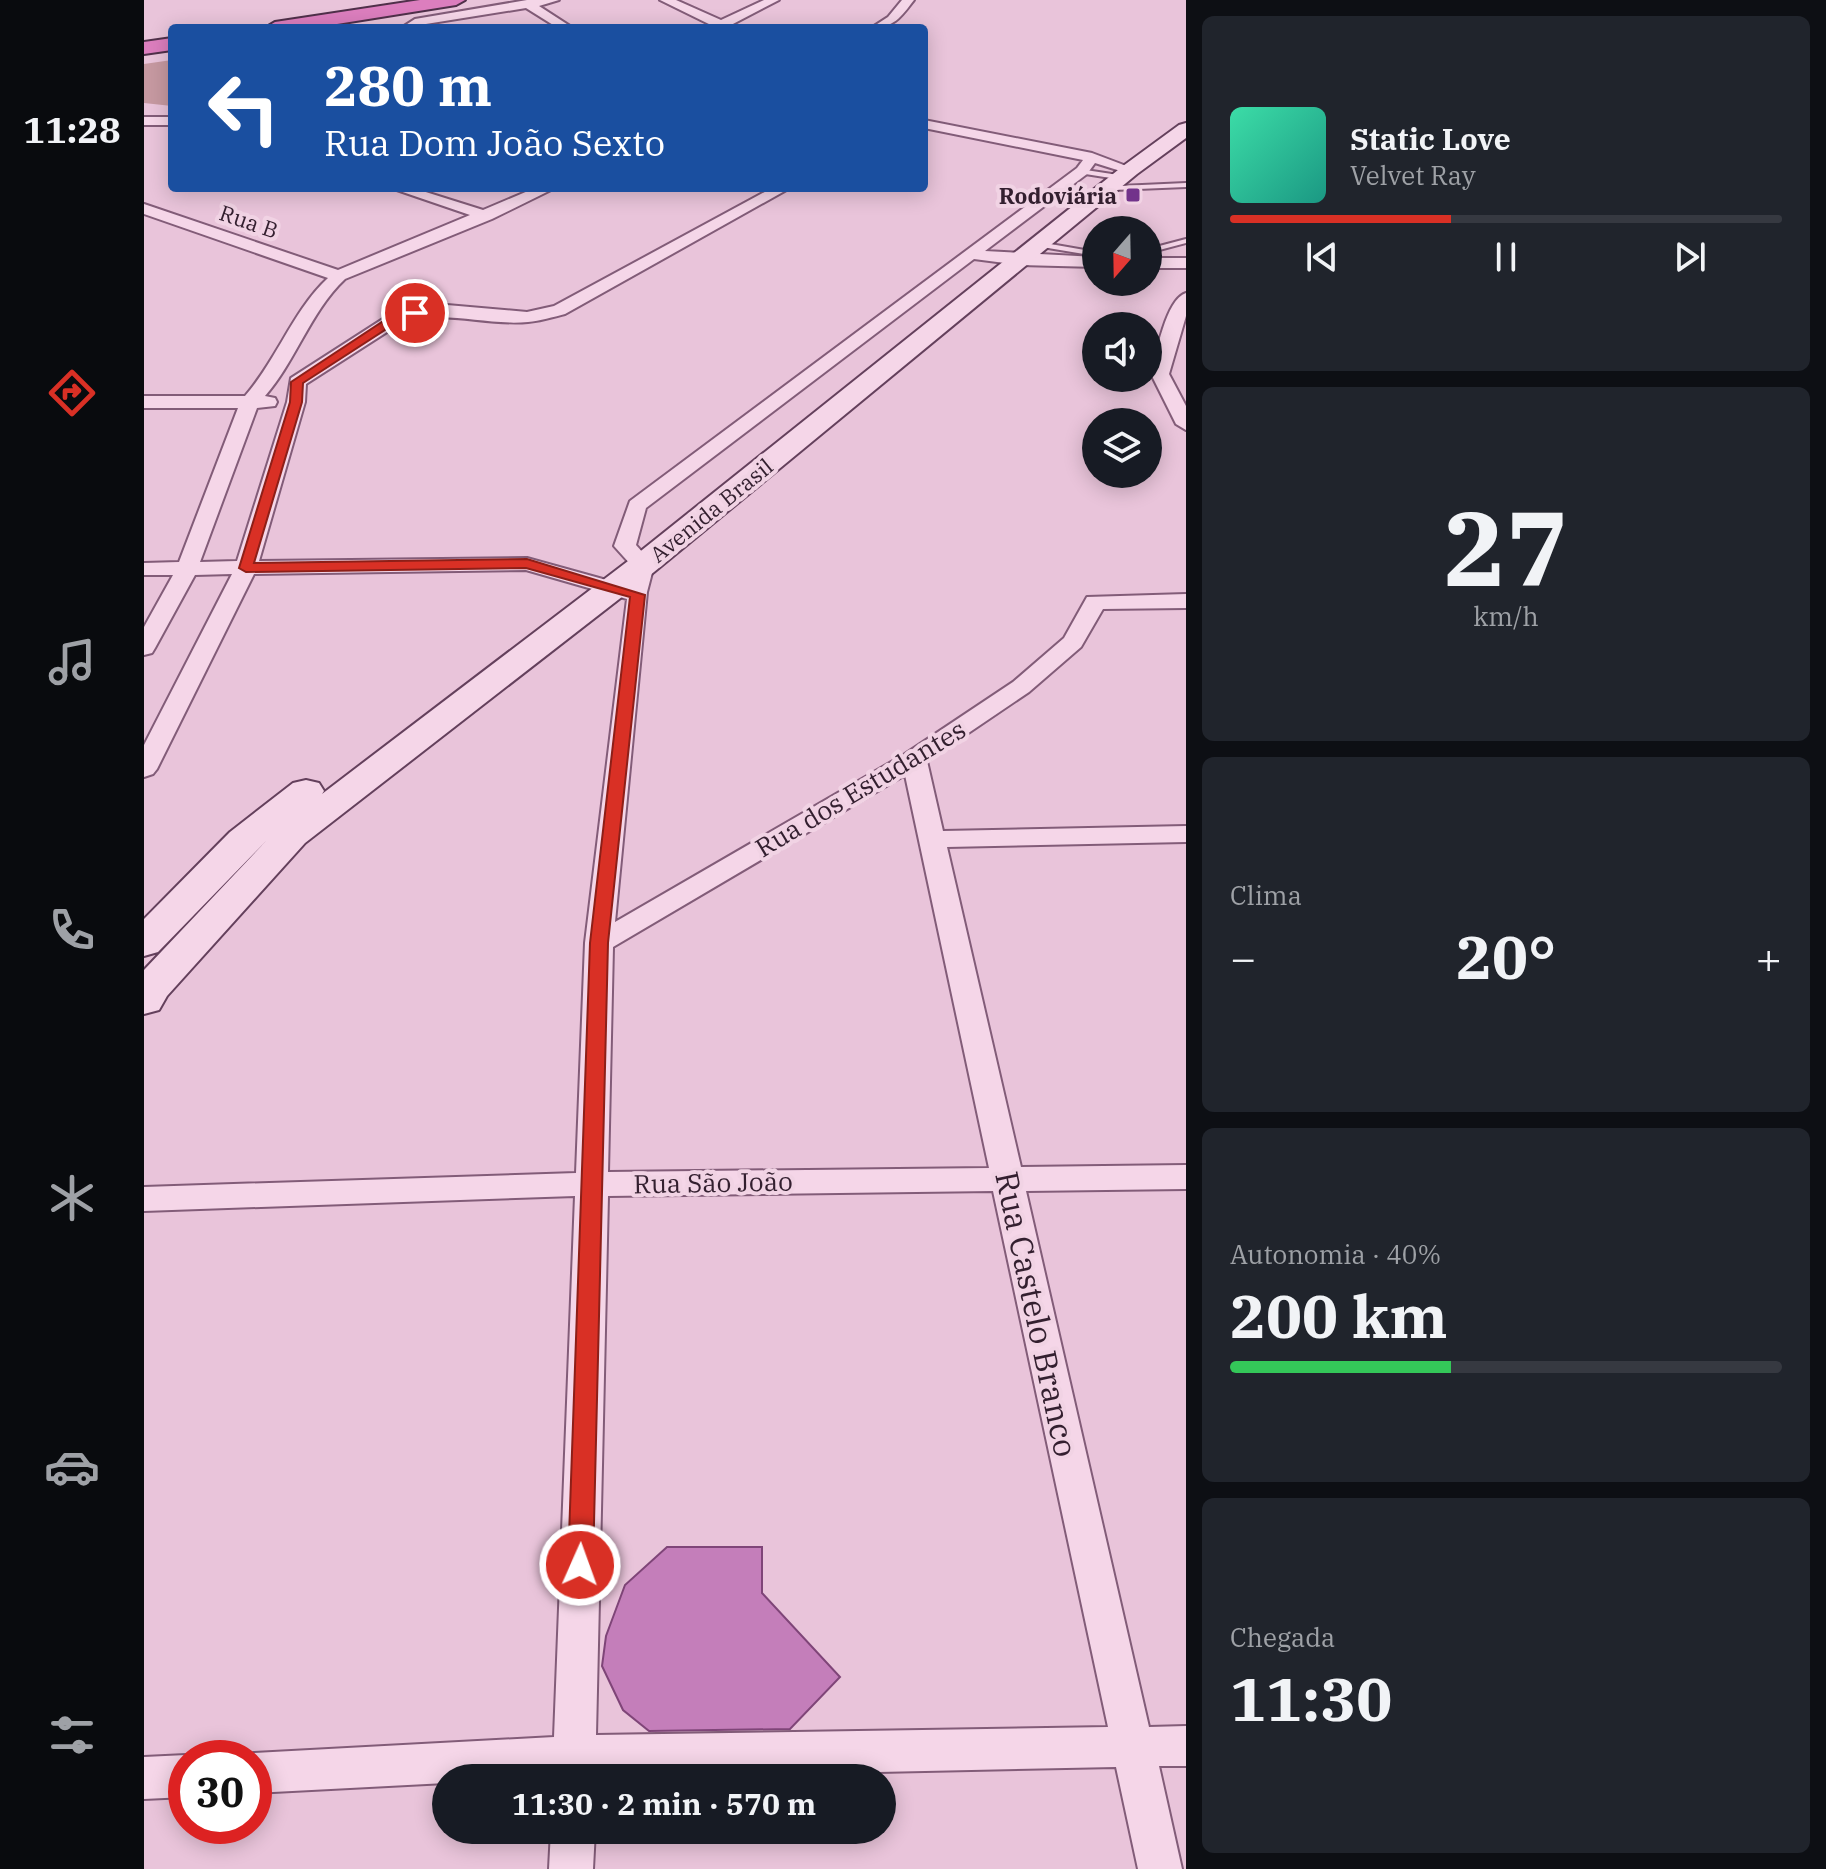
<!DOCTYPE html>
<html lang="pt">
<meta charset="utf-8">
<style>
body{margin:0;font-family:"IBM Plex Serif",serif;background:#20242c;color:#f1f3f6;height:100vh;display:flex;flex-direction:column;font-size:30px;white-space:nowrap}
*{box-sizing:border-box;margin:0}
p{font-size:26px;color:#9ea1a6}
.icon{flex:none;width:44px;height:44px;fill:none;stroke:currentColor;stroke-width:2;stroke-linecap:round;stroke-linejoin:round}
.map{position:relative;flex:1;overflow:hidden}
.drawer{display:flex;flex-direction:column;gap:16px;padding:16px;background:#0d0f14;width:640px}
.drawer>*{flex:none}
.guide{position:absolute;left:24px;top:24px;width:760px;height:168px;border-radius:8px;box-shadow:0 4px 20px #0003;background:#1a4fa0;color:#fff;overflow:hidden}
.needle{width:52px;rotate:200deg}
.buttons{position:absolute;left:938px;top:216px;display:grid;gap:16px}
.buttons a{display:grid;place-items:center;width:80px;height:80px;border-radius:50%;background:#171b24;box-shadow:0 4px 20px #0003;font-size:40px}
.speed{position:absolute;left:24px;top:1740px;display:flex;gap:16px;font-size:40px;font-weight:700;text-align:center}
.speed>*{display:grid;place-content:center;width:104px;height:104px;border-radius:50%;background:#171b24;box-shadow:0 4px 20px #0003;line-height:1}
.speed .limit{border:12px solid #d22;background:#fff;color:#111}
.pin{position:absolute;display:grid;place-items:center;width:68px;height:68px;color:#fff;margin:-34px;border:4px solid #fff;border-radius:50%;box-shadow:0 2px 8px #0007}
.me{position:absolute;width:88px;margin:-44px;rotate:2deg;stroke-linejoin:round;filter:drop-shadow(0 0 6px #0008)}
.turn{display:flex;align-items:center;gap:28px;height:168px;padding:0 24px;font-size:36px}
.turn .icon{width:104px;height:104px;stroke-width:2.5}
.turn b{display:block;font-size:56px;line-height:68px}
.big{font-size:60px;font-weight:700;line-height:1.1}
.drawer .tile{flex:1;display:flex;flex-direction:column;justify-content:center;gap:12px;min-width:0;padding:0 28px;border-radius:12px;background:#20242c}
.drawer .dial{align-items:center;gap:0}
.dial b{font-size:104px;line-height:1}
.song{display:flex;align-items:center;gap:24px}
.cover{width:96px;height:96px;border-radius:12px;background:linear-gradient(135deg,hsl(160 70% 55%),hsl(170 70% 35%))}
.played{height:8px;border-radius:4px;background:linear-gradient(90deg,#d93025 40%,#363941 40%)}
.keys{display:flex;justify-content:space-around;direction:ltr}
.heat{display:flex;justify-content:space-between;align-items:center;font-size:44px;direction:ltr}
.charge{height:12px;border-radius:6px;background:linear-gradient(90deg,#34c759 40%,#363941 0)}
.trip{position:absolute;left:288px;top:1764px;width:464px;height:80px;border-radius:40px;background:#171b24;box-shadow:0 4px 20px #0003;font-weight:700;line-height:80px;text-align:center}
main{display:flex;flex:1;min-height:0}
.tabs{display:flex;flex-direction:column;width:144px;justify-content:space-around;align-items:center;background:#090b0e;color:#9ea1a6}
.tabs .icon{width:56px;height:56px}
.tabs .active{color:#d93025}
.tabs b{font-size:36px;color:#f1f3f6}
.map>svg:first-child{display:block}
.green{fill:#c699a1}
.building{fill:#c47eba;stroke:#7f4578;stroke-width:2}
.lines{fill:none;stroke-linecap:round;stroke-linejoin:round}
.service-casing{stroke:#825c78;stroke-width:4}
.minor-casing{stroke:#825c78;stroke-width:4}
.secondary-casing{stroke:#64405c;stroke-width:4}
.trunk-casing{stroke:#50304a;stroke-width:4}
.service{fill:#f5d6e8;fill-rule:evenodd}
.minor{fill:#f5d6e8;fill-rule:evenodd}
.secondary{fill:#f5d6e8;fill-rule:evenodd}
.trunk{fill:#dc7ebe;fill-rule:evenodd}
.route{fill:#d93025;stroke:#8d1f18;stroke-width:2}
.poi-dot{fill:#72338b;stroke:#f1d3e4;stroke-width:3}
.labels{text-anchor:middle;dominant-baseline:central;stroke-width:8;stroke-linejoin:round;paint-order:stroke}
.far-poi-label{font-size:22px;font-weight:bold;fill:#331f2f;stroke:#f1d3e4;text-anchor:end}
.far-street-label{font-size:22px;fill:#331f2f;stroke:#f1d3e4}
.street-label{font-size:26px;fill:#331f2f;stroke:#f1d3e4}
.near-street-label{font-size:32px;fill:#331f2f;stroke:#f1d3e4}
</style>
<main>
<nav class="tabs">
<b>11:28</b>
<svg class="icon active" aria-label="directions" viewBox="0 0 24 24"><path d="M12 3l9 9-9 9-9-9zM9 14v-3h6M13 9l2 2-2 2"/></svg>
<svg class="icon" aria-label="music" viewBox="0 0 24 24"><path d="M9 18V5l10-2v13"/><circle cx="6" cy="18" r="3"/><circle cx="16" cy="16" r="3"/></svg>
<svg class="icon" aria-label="phone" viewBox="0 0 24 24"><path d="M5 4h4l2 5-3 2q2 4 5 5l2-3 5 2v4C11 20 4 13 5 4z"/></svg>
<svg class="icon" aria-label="climate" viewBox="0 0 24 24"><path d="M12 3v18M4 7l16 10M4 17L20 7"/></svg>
<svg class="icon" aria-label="car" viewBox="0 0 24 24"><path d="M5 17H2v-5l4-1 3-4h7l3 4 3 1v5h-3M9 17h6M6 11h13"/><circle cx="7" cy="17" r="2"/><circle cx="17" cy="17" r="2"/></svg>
<svg class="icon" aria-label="filters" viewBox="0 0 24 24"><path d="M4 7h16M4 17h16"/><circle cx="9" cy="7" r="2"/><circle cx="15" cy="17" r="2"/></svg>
</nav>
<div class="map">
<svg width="1042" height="1869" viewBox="0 0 1042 1869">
<rect width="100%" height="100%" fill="#e9c4da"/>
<path class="green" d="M28,60v46l-28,-3v-39z"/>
<path class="building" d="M523,1547h95v46l78,84 -50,52 -141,2 -26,-21 -21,-44 4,-30 19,-51z"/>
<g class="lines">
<defs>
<path id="service" d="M935,169l46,7 -5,10 66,-3v4l-72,3 -4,-2 5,-2 -2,-2 4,-5 -38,-6z
M1042,239v4l-38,10v-4z
M895,242l57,10v4l-60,-10 -1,-2z"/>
<path id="minor" d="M383,0h32l-20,6 34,22h-15l-32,-20 -125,20 14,-9z
M516,0h16l45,20 43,-20h15l-48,25 3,3h-17z
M758,0h12c-13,17 -20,28 -43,28l17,-11z
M0,117h28v8h-28z
M780,120l168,33 45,17 -7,4 -35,-11 -8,11 -102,77 111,6v10l-76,-2 -46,-6 -328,249 -10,37 18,20 -7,27 -32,330 290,-168 108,-72 51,-44 23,-41 99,-3v14l-83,1 -22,38 -52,45 -102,69 16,70 243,-5v16l-239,5 74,320 165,-2v24l-160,2 123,536 37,-1v40h-27l23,103h-44l-22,-102 -521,11h-149v5l-192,10v-35h-14l14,-5 300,-16 21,-541 -431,15v-24l432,-14 9,-230 42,-344 -101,-29 -272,4 -97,195 -4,5 -9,3v-32l88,-171 -37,1 -40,73 -3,5 -8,2v-28l29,-52h-29v-12l35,-1 59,-154h-94v-12h101c31,-35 49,-87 83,-118l-184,-64v-10l194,66 132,-55 -79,-27h22l70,22 52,-22h20l-63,31 -147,60c-35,33 -49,82 -80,117l10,2 2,4 -2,4 -18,2 -57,154 37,-1 50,-159 4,-24 98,-63 20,-6 38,-4 80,7 27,-6 218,-118h18l-225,126c-12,3 -25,7 -37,8 -44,4 -83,-13 -127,1l-95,61 -1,18 -46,159 268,-3 101,28 4,-20 -18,-20 16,-45 447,-333 6,-8 -159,-32zM761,775l84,393 -381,4 5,-225zM849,1191l115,536 -512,8 12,-539z
M1004,258h38v10h-38z
M1042,293v23l-17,58 17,32v24l-10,-6 -25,-50c5,-19 15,-75 35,-81z
M42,1755l6,3h-6v39l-42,2v-42z
M407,1830h44l-2,39h-44z"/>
<path id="secondary" d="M1042,123v15l-49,36 -483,398 -349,271 -138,153 -8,14 -15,4v-44l123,-130 -109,112 -14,4v-37l86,-87 63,-49 13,-3 13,3 5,8 -2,3 310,-236 491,-392 56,-41z"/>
<path id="trunk" d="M276,0h45l-9,5 -144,23h-47l10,-6z
M28,38v12l-28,4v-12z"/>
</defs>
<use href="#service" class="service-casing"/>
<use href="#minor" class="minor-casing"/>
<use href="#secondary" class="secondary-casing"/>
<use href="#trunk" class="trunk-casing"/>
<use href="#service" class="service"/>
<use href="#minor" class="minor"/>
<use href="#secondary" class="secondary"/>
<use href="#trunk" class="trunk"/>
</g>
<path class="route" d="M271,309l6,4 -2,2 -20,6 -96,62 -1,19 -48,161 273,-4 118,36 -37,348 -15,622 -4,8 -9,3 -9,-3 -3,-8 22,-622 40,-346 -104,-29 -280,4 -7,-4 51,-166 1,-20 100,-66z"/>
<rect class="poi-dot" x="981" y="187" width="16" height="16" rx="4"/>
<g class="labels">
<g class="far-poi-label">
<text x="973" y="195">Rodoviária</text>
</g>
<g class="far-street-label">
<text transform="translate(105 221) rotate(19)">Rua B</text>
<text transform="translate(567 510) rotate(-39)">Avenida Brasil</text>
</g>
<g class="street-label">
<text transform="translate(716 788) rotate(-31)">Rua dos Estudantes</text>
<text transform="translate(569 1182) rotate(-1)">Rua São João</text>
</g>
<g class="near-street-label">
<text transform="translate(893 1314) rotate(78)">Rua Castelo Branco</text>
</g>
</g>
</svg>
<div class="buttons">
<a><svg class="needle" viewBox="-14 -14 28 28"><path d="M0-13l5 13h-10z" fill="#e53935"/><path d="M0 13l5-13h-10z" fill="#9ea1a6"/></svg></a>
<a><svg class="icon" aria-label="sound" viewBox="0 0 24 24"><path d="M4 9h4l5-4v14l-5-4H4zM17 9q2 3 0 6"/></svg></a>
<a><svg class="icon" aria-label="layers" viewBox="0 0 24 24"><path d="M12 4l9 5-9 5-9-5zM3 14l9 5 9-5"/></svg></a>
</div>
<div class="speed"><div class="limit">30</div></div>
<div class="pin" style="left:271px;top:313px;background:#d93025"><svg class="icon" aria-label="arrive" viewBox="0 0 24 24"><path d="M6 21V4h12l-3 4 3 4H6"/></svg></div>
<svg class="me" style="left:436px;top:1565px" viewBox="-20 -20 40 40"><circle r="17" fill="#d93025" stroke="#fff" stroke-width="3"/><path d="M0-11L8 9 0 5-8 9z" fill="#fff"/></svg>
<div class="trip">11:30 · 2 min · 570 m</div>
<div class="guide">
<div class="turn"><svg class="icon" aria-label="left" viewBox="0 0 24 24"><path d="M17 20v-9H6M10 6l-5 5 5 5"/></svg><div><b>280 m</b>Rua Dom João Sexto</div></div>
</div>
</div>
<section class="drawer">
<div class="tile">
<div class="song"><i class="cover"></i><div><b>Static Love</b><p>Velvet Ray</p></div></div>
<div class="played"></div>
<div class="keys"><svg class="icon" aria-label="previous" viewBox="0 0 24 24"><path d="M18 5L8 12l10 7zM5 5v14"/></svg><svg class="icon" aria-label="pause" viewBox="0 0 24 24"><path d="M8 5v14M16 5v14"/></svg><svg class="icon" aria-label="next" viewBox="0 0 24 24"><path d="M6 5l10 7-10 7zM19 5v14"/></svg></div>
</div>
<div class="tile dial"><b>27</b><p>km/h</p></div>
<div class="tile"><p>Clima</p>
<div class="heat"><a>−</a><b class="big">20°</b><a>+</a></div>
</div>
<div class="tile"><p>Autonomia · 40%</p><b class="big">200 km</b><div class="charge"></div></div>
<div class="tile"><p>Chegada</p><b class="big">11:30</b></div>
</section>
</main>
